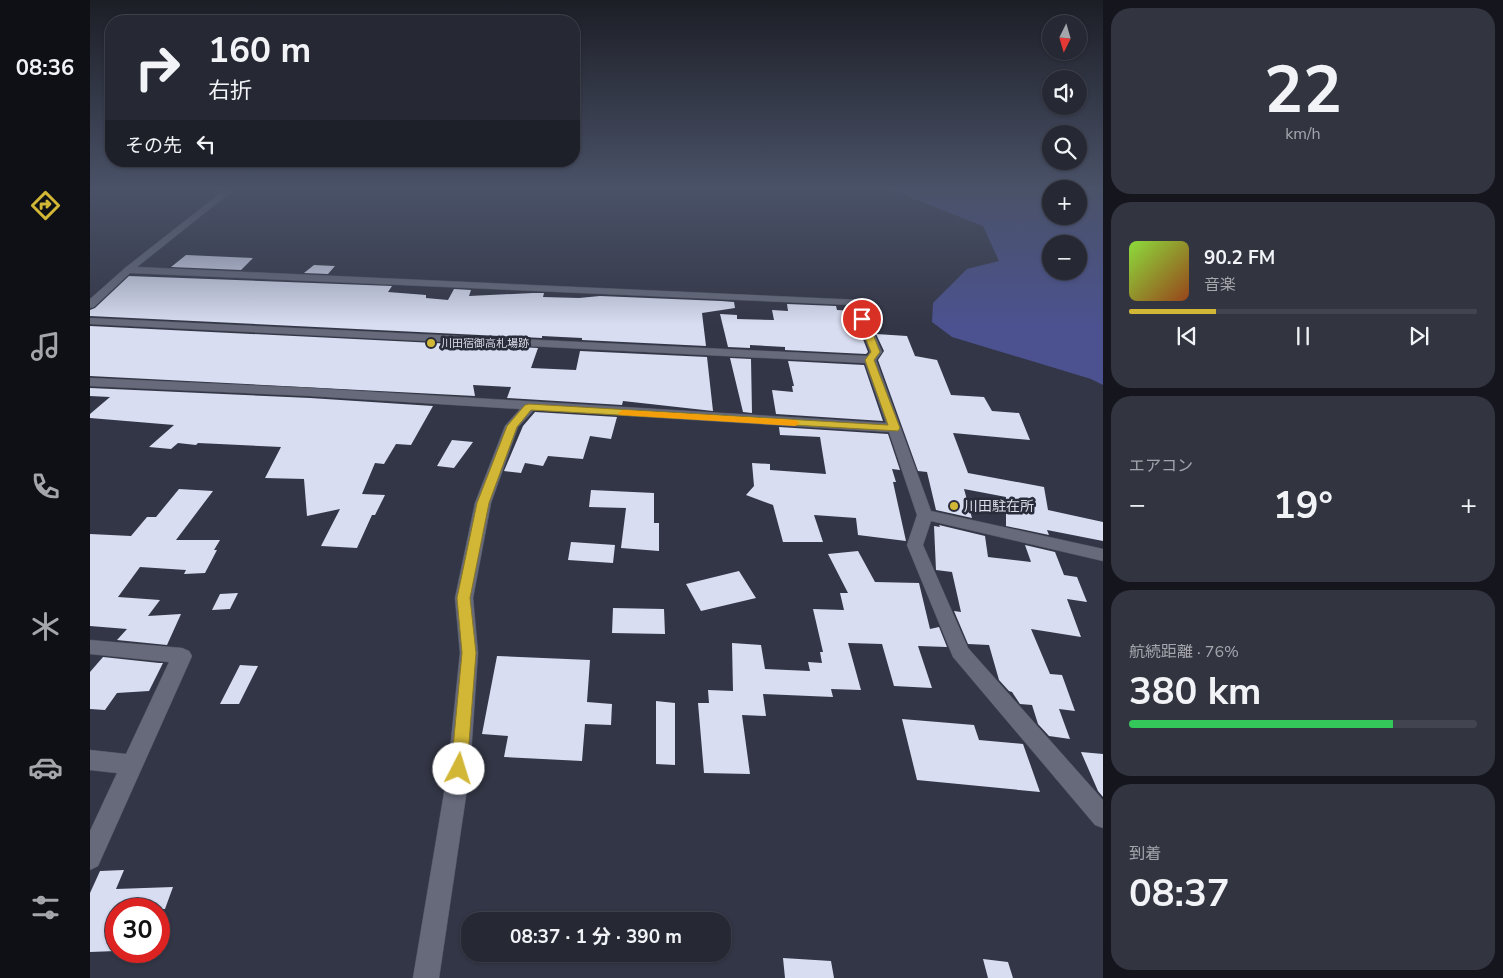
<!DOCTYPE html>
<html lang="ja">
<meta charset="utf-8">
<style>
body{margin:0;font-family:"Nunito Sans","Noto Sans JP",sans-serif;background:#323440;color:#f1f3f6;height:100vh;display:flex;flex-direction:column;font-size:19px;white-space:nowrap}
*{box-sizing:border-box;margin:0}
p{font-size:16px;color:#a4a6ac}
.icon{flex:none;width:28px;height:28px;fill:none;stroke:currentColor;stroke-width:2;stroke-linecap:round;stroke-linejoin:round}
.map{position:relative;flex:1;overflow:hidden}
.details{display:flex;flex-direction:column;gap:8px;padding:8px;background:#15161d;width:400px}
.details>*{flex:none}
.banner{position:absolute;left:15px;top:15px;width:475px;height:152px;border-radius:20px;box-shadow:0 1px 4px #0004,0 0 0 1px #42444f;background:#262834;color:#f1f3f6;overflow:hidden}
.needle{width:32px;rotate:185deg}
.buttons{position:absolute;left:952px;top:15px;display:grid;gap:10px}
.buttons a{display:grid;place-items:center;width:45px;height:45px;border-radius:50%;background:#262834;box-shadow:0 1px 4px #0004,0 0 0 1px #42444f;font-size:25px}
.speed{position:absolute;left:15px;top:898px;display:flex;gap:10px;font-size:25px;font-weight:700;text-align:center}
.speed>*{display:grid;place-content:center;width:65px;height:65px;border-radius:50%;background:#262834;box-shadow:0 1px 4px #0004,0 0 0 1px #42444f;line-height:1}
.speed .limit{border:8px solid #d22;background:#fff;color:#111}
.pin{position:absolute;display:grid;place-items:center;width:42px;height:42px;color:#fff;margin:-21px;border:2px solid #fff;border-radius:50%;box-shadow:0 1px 5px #0007}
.me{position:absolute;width:55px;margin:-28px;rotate:5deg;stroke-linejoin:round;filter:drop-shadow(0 0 4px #0008)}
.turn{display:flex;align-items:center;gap:18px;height:105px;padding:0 20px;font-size:22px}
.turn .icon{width:65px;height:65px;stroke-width:2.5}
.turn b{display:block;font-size:35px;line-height:42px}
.then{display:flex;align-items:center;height:48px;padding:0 20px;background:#0003;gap:10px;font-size:19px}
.big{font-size:38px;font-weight:700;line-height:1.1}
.details .tile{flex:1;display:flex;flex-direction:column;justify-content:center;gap:8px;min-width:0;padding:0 18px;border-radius:20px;background:#323440}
.details .dial{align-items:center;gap:0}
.dial b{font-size:65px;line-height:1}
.song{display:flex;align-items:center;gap:15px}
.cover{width:60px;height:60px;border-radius:8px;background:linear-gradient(135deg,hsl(90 70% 55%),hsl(20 70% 35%))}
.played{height:5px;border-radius:2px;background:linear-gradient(90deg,#d2b736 25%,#42444f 25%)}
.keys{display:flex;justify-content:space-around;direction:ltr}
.heat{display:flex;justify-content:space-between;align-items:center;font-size:28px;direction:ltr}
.charge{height:8px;border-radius:4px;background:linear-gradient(90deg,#34c759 76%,#42444f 0)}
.trip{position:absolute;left:371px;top:912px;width:270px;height:50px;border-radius:20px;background:#262834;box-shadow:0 1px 4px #0004,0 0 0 1px #42444f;font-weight:700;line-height:50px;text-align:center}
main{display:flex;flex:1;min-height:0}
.tab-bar{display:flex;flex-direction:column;width:90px;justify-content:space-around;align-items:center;background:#0f1015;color:#a4a6ac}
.tab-bar .icon{width:35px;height:35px}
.tab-bar .current{color:#d2b736}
.tab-bar b{font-size:22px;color:#f1f3f6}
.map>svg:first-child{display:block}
.green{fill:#4b528f;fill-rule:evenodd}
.building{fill:#d8ddf1}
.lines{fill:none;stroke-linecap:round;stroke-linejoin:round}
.minor-casing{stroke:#515461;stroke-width:1}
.minor{fill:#666a7b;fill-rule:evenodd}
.route{fill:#d2b736;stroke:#887723}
.slow{fill:#f59e0b}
.poi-dot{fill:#d2b736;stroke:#292c3b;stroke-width:2}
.labels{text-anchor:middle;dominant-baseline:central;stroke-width:5;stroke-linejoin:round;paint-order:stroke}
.far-poi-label{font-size:11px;fill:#dcdee8;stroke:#292c3b;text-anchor:start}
.poi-label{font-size:14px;fill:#dcdee8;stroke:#292c3b;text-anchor:start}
</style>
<main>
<nav class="tab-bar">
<b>08:36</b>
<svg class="icon current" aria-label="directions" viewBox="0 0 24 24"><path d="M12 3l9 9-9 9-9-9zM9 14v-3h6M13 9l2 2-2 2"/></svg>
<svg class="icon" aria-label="music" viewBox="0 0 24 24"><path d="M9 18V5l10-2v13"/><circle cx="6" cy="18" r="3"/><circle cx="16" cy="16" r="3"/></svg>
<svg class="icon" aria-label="phone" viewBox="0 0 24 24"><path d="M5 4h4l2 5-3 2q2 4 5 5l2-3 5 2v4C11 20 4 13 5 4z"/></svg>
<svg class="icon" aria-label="climate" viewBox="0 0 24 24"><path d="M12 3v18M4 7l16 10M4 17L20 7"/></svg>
<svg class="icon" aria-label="car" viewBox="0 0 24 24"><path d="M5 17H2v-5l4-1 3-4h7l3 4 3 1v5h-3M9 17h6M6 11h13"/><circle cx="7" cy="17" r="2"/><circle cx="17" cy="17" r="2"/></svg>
<svg class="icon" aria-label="filters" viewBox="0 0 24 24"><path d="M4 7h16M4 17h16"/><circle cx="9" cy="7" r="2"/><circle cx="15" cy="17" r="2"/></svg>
</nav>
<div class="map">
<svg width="1013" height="978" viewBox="0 0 1013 978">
<rect width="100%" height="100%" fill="#333646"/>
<path class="green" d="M796,188h217v197l-12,-6 -139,-42 -20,-15 1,-19 34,-34 32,-8 -16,-35zM961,189h28v27h-28zM961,244h28v27h-28z"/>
<path class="building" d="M96,255l67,3 -12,12 -70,-3z
M224,265l21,1 -7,8 -24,-1z
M39,276l263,10 -4,6 38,3v3l22,2 6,-11 17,1 -2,6 64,-3h11l-1,4 36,1 21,-2 121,5 13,1 1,6 -33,5 4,33 -124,-6v-2l-40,-2v2l-452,-22v-6l5,-2z
M697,304l49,2 1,4 15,1 16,41 -2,2 -81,-4v-3l-35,-2v3l-22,-1 -8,-33 17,1v4l37,1 -2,-10 16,1z
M0,326l448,22 -7,20 45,2 4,-19 127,6 6,54 -90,-10 -1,4 -115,-7 4,-11 -38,-2 2,11 -385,-20z
M786,334l31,2 8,20 22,4 14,35 33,2 8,14 27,2 11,27 -77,-7 15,40 76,14 4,23 55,12v19l-56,-11 2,5 -43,-9v-29l-42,-8 8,29 -36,-8 -9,-38 -9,-1 -40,-111 6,-9z
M640,358l21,1 1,54 -9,-1z
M698,361l76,4 19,56 -107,-7 -4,-24 21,2 -1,-6h2z
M0,388l220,10 123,8 -22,39 -15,-1 -12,20 -9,-1 -13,31 23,1 -10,20h-3l-15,33 -36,-2 19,-37 -33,7 -3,-37 -39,-1 16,-31 -83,-4 -2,2 -18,-2 -7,6 -22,-2 25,-22 -84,-7v-4l20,-17 -20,-1z
M445,412l82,5 -6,22 -21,-3 -7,23 -35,-3 -5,10 -18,-3 -4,10 -17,-2 19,-45z
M689,427l109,7 12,36 -8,-1 4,13h-3l13,59 -48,-6 -2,-17 -42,-3 9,27h-40l-10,-37 -27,-10 8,-9 -2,-23 18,1v6l56,4 -6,-37 -40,-2z
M362,440l21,2 -19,26 -17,-2z
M89,489l34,2 -37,49h44l-6,10h3l-12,23 -21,1 2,-4 -46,-3 -22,30 42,3 -12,16 33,-2 -14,31 -50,-5 10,-11 -37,-3v-92l41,2 16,-19h9z
M501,490l63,3v30h5v28l-38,-3 5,-40 -37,-1z
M849,525l46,11 3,21 43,5 -6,-17 30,7 9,23 13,2 10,25 -20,-3 14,38 -50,-8 19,45 12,1 13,36 -16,-2 11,30 -21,-3 -11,-12 -6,-19 -12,-1 -8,-12 -3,-1 -10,-11 -10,-35 -21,-1 -14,-33 7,1 -9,-40 -16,-2 -2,-44 6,1z
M481,542l44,3 -2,18 -45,-3z
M768,551l17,31 44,1 11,46 9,-2 8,20 -29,-1 14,42 -38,-2 -12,-42 -34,-1 13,47 -30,-1 2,8 -70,-3 3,22 -24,-1 8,59 -46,-1 -6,-70h11l-1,-13 25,1 -1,-48 29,2 4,24 45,2 -2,-9 14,1 -2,-11h3l-10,-43 31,1 -4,-17h8l-20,-39z
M649,571l17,27 -55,13 -15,-27z
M148,593l-8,16 -18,1 8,-16z
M523,608l51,1 1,25 -53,-1z
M407,656l93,4 -3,42 25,2 -1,21 -26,-1 -3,37 -78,-4 4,-21 -26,-2z
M13,657l56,6h4l-14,28 -32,2 -12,17 -15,-1v-37z
M150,665l18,1 -19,38h-19z
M566,701l19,2v62l-19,-1z
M812,719l72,6 5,15 44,4 17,48 -123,-12z
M991,752l22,2v43l-5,-6z
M34,870l-8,19 57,-2 -8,22h-49v42l-26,1v-59l10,-22z
M693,958l48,3 3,17h-49z
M893,959l25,3 5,16h-25z"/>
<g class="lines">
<defs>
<path id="minor" d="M137,188h9l-99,79 723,33 22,52 -6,8 55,151 172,38v12l-172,-40 -8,24 45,103 135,152v28l-8,-3 -142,-168 -46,-112 10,-30 -28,-83 -355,-22 -16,17 -27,76 -18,95 5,55 -8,116 -31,209h-26l35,-209 12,-116 -5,-55 20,-95 30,-77 15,-17 -210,-13 -220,-10v-8l220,10 576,35 -21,-60 -775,-39v-6l777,38 3,-4 -18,-47 -722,-32 -36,34 -4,1v-9l35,-31z
M0,640l92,8 7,3 3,5 -94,210 -8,4v-39l27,-58 -27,-3v-20l36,4 43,-92 -79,-8z"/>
</defs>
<use href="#minor" class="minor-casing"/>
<use href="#minor" class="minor"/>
</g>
<linearGradient id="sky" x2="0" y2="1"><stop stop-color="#1c1e26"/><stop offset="0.58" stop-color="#4a5268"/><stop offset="1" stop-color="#4a5268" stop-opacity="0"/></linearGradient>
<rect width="1013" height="325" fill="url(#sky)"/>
<path class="route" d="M772,316l5,3 13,33 -6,8 26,68 -2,3 -367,-21 -14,17 -28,76 -19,95 6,55 -9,116 -2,5 -6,2 -6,-2 -2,-5 11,-116 -5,-55 20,-95 30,-77 18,-21 4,-1 359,21 -23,-65 6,-8 -13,-33z"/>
<path class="slow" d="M533,410l172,10 5,3 -5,3 -175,-11 -2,-2z"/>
<g class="poi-dot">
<circle cx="341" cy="343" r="5"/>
<circle cx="864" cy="506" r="5"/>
</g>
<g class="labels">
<g class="far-poi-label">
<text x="351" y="343">川田宿御高札場跡</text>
</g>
<g class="poi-label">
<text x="874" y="506">川田駐在所</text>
</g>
</g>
</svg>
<div class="buttons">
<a><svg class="needle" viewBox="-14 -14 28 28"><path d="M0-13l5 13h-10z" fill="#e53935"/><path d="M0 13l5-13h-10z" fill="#a4a6ac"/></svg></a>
<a><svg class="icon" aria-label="sound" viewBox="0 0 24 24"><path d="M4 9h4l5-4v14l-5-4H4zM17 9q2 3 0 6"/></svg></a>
<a><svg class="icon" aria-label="search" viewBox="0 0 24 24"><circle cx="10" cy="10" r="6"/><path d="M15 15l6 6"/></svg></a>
<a>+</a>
<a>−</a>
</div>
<div class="speed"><div class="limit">30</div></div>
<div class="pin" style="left:772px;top:319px;background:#d93025"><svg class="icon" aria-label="arrive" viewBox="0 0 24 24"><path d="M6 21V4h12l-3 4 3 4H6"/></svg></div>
<svg class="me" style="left:369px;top:769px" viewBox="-20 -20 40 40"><circle r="19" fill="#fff"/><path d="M0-13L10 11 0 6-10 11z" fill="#d2b736"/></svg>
<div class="trip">08:37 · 1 分 · 390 m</div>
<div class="banner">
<div class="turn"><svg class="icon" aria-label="right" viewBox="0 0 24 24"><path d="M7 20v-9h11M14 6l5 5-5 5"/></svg><div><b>160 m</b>右折</div></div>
<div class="then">その先<svg class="icon" aria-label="left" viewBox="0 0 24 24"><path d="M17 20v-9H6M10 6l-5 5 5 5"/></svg></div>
</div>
</div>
<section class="details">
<div class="tile dial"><b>22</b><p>km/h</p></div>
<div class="tile">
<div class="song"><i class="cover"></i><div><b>90.2 FM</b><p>音楽</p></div></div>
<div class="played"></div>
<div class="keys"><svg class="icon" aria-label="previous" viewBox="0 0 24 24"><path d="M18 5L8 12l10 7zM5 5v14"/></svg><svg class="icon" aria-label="pause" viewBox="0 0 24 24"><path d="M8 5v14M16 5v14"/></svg><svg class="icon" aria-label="next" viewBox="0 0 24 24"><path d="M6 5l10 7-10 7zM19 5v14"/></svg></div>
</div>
<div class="tile"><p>エアコン</p>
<div class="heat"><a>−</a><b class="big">19°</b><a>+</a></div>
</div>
<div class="tile"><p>航続距離 · 76%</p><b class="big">380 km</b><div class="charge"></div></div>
<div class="tile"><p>到着</p><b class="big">08:37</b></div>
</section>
</main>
